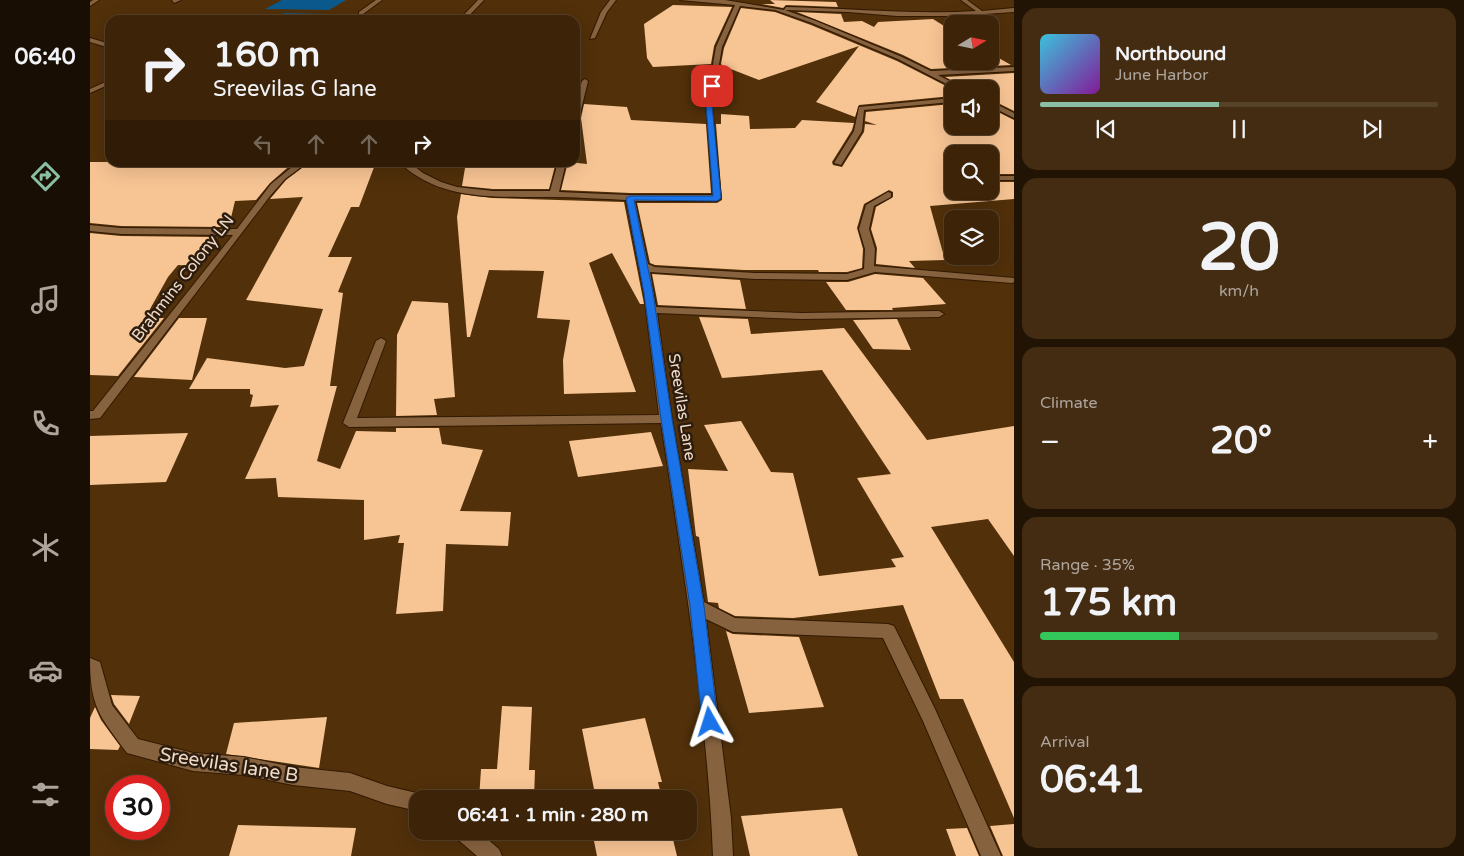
<!DOCTYPE html>
<meta charset="utf-8">
<style>
body{margin:0;font-family:"Varela Round",sans-serif;background:#442c12;color:#f1f3f6;height:100vh;display:flex;flex-direction:column;font-size:19px;white-space:nowrap}
*{box-sizing:border-box;margin:0}
p{font-size:16px;color:#ada49c}
.icon{flex:none;width:28px;height:28px;fill:none;stroke:currentColor;stroke-width:2;stroke-linecap:round;stroke-linejoin:round}
.map{position:relative;flex:1;overflow:hidden}
.side{display:flex;flex-direction:column;gap:8px;padding:8px;background:#221404;width:450px}
.side>*{flex:none}
.top-card{position:absolute;left:15px;top:15px;width:475px;height:152px;border-radius:15px;box-shadow:0 5px 20px #0002,0 0 0 1px #564129;background:#3d2408;color:#f1f3f6;overflow:hidden}
.needle{width:32px;rotate:80deg}
.buttons{position:absolute;left:854px;top:15px;display:grid;gap:10px}
.buttons a{display:grid;place-items:center;width:55px;height:55px;border-radius:10px;background:#3d2408;box-shadow:0 5px 20px #0002,0 0 0 1px #564129;font-size:25px}
.speed{position:absolute;left:15px;top:775px;display:flex;gap:10px;font-size:25px;font-weight:700;text-align:center}
.speed>*{display:grid;place-content:center;width:65px;height:65px;border-radius:50%;background:#3d2408;box-shadow:0 5px 20px #0002,0 0 0 1px #564129;line-height:1}
.speed .limit{border:8px solid #d22;background:#fff;color:#111}
.pin{position:absolute;display:grid;place-items:center;width:42px;height:42px;color:#fff;margin:-21px;border-radius:10px;box-shadow:0 2px 8px #0006}
.me{position:absolute;width:55px;margin:-28px;rotate:354deg;stroke-linejoin:round;filter:drop-shadow(0 0 4px #0008)}
.turn{display:flex;align-items:center;gap:18px;height:105px;padding:0 25px;font-size:22px}
.turn .icon{width:65px;height:65px;stroke-width:2.5}
.turn b{display:block;font-size:35px;line-height:42px}
.lanes{display:flex;align-items:center;height:48px;padding:0 25px;background:#0003;justify-content:center;gap:25px;direction:ltr}
.lanes .off{opacity:.35}
.big{font-size:38px;font-weight:700;line-height:1.1}
.side .tile{flex:1;display:flex;flex-direction:column;justify-content:center;gap:8px;min-width:0;padding:0 18px;border-radius:15px;background:#442c12}
.side .dial{align-items:center;gap:0}
.dial b{font-size:65px;line-height:1}
.song{display:flex;align-items:center;gap:15px}
.cover{width:60px;height:60px;border-radius:8px;background:linear-gradient(135deg,hsl(190 70% 55%),hsl(290 70% 35%))}
.played{height:5px;border-radius:2px;background:linear-gradient(90deg,#8abfa5 45%,#564129 45%)}
.keys{display:flex;justify-content:space-around;direction:ltr}
.heat{display:flex;justify-content:space-between;align-items:center;font-size:28px;direction:ltr}
.charge{height:8px;border-radius:4px;background:linear-gradient(90deg,#34c759 35%,#564129 0)}
.trip{position:absolute;left:319px;top:790px;width:288px;height:50px;border-radius:15px;background:#3d2408;box-shadow:0 5px 20px #0002,0 0 0 1px #564129;font-weight:700;line-height:50px;text-align:center}
main{display:flex;flex:1;min-height:0}
.tab-bar{display:flex;flex-direction:column;width:90px;justify-content:space-around;align-items:center;background:#180e03;color:#ada49c}
.tab-bar .icon{width:35px;height:35px}
.tab-bar .on{color:#8abfa5}
.tab-bar b{font-size:22px;color:#f1f3f6}
.map>svg:first-child{display:block}
.water{fill:#0c5a8d}
.building{fill:#f7c494}
.lines{fill:none;stroke-linecap:round;stroke-linejoin:round}
.minor-casing{stroke:#321900;stroke-width:2}
.minor{fill:#87623f;fill-rule:evenodd}
.route{fill:#1a73e8;stroke:#114b97}
.labels{text-anchor:middle;dominant-baseline:central;stroke-width:5;stroke-linejoin:round;paint-order:stroke}
.street-label{font-size:16px;fill:#f0dbc8;stroke:#2c1c0d}
.near-street-label{font-size:19px;fill:#f0dbc8;stroke:#2c1c0d}
</style>
<main>
<nav class="tab-bar">
<b>06:40</b>
<svg class="icon on" aria-label="directions" viewBox="0 0 24 24"><path d="M12 3l9 9-9 9-9-9zM9 14v-3h6M13 9l2 2-2 2"/></svg>
<svg class="icon" aria-label="music" viewBox="0 0 24 24"><path d="M9 18V5l10-2v13"/><circle cx="6" cy="18" r="3"/><circle cx="16" cy="16" r="3"/></svg>
<svg class="icon" aria-label="phone" viewBox="0 0 24 24"><path d="M5 4h4l2 5-3 2q2 4 5 5l2-3 5 2v4C11 20 4 13 5 4z"/></svg>
<svg class="icon" aria-label="climate" viewBox="0 0 24 24"><path d="M12 3v18M4 7l16 10M4 17L20 7"/></svg>
<svg class="icon" aria-label="car" viewBox="0 0 24 24"><path d="M5 17H2v-5l4-1 3-4h7l3 4 3 1v5h-3M9 17h6M6 11h13"/><circle cx="7" cy="17" r="2"/><circle cx="17" cy="17" r="2"/></svg>
<svg class="icon" aria-label="filters" viewBox="0 0 24 24"><path d="M4 7h16M4 17h16"/><circle cx="9" cy="7" r="2"/><circle cx="15" cy="17" r="2"/></svg>
</nav>
<div class="map">
<svg width="924" height="856" viewBox="0 0 924 856">
<rect width="100%" height="100%" fill="#51300a"/>
<path class="water" d="M192,0h64l-17,10 -64,-1z
M196,13l37,1 -25,6 -35,-3z"/>
<path class="building" d="M680,0l66,2 2,5 -52,-2 -3,3 -21,-4h13z
M583,5l59,2 -18,39 -3,18 -58,3 -6,-9 -3,-34z
M651,8l34,4 36,13 86,36 55,28v7l-93,9 -4,12 -39,-15 43,-56 -100,34 -36,-14 -2,-2 3,-16z
M707,12l44,2 3,8 18,-1 12,6 4,-5 55,-3 19,12v30h38v-8l21,12 -80,4 -28,-14z
M924,73v38l-24,-12v-10h-23l-22,-12z
M494,104l43,3 4,13 75,4 5,69h-81l-69,-3 7,-28 19,2 -6,-46z
M862,104v22h38v-18l24,12v54h-24v-20h-38v37h38v-9h24v17l-84,7 15,54 -36,1 6,7 -39,-4 1,-16 -6,-19 5,-22 17,-10v-5l-4,-2 -25,14 -7,24 6,21 -1,19 -15,4h-28l-1,-2h-74l-89,-5 -5,-2 -13,-60h80l5,-3 -6,-76h5v-10l28,2 1,13 45,-1 7,-8 52,3 -2,7 -20,32 1,3 9,2 22,-35 1,-8 12,1 -12,-4 1,-9z
M0,162h204l-24,21 -14,17 -21,1 -5,21 -5,1 -4,4 -100,-1 -31,-3z
M220,162h66l-17,45h-8l-23,50h24l-14,35 5,1 -13,93h7l-20,75 23,8 16,-38 40,1v-4h43l3,16 41,6 -23,61 51,1 -3,34 -62,-2 -3,67 -47,3 8,-71h-6l2,-8 -36,5v-40l-86,-3 -2,-19 -31,1 34,-74 -29,2 3,-12 -3,-1v-5h-61l18,-31 78,10 19,-2 19,-57 -77,-9 57,-103 -33,2 16,-19z
M376,162h90l-7,27h-56l-31,-3z
M371,194l31,4 132,4 20,102h-4l-28,-51 -23,10 47,129 -72,2 -1,-34 7,-40 -33,-2 7,-47 -55,-1 -19,67h-3l-10,-120z
M0,233l31,3 94,1 -21,29 -16,-1 -10,12 -23,41h19l-46,58 -28,-1z
M562,274l88,6 6,29 -88,-4z
M785,274l48,4 23,26 -54,4 1,2h-47l-20,-28h22z
M322,301l36,2 7,94 -21,2 3,16 -41,1 1,-81z
M609,317l49,2 3,15 93,-6 83,112 87,-14v130l-26,-37 -57,8 83,135v156l-51,-119h-23l-37,-94 -110,13 -58,-2 -16,-8 -1,-5 -10,-1 -9,-65 -3,-1 -8,-67 40,2 -24,-46 37,-4 30,51 22,1 26,103 77,-9 -5,-8 13,-2 -47,-79 34,-4 -69,-104 -100,8z
M89,318h28l-15,62 -58,-3z
M807,319l14,31 -38,-1 -20,-29z
M561,432l12,34 -85,11 -9,-36z
M98,433l-22,49 -76,3v-49z
M636,631l7,3 66,3 25,70 -75,6z
M21,695l29,1 -11,28 -15,-20z
M412,706l30,1 -3,63h6l-1,29h-55l2,-30h16z
M5,707l6,13 19,26 -2,4 -28,-1v-31z
M237,717l-8,51 -93,-14 8,-31z
M555,718l17,64h-4l4,17h-66l-14,-70z
M752,808l16,48h-108l-9,-40z
M924,824v32h-11l-13,-30z
M148,825l118,3 -5,28h-122z
M877,828l12,28h-23l-10,-27z
M391,831h52v6l-46,-1z
M502,831h79l6,25h-80z"/>
<g class="lines">
<defs>
<path id="minor" d="M3,0h6l-9,6v-4z
M82,0h9l-7,3z
M286,0h6l-19,14h-4v-2z
M388,0h6l-19,20h-6z
M520,0h6l-9,12 -12,26 -5,1 11,-27z
M590,0h45l59,10 2,-3c63,1 127,8 190,4l-15,-11h6l15,11 32,-3v4l-59,4h-58l-49,-4 -63,-2 31,11 86,36 29,14 83,-4v4l-76,4 27,14h-9l-58,-30 -86,-36 -37,-13 -35,-4 -18,41 -10,58 9,93 -4,3h-82l13,63 7,3 100,6 92,1 17,-5 1,-20 -6,-20 7,-24 22,-13 3,1v4l-17,9 -5,23 6,20 -1,17 140,12v4l-2,1 -137,-11 -28,8 -92,-1 -105,-7 6,35 145,6 138,-2 5,3 -5,3 -138,2 -144,-6 15,106 32,183 31,16 153,6 6,2 41,83 66,147h-20l-58,-135 -40,-83 -150,-6 -27,-13 25,199 2,38h-20c-6,-145 -30,-289 -52,-433l-312,4 -6,-4 33,-82 5,-3 5,3 -29,77 302,-3 -15,-122 -18,-93c-24,-1 -49,-3 -73,-3 -53,-1 -112,6 -154,-35h10l14,11 18,9 16,5 36,4h57l8,-29h8l-7,30 71,3h83l-7,-90 10,-58 19,-42z
M0,38l20,6v4l-20,-6z
M495,79l3,2 -9,37 -4,2v-15l7,-24z
M20,80v4l-20,9v-4z
M862,98v4l-88,8 -2,21 -21,34 -7,-2 20,-32 5,-24z
M900,101l24,12v5l-24,-12z
M208,162h10l-23,17 -15,17 -170,222 -10,1v-8h3l140,-176 -112,-1 -31,-3v-6l31,3 116,1 34,-45z
M900,176h24v4h-24z
M0,658l10,4 12,43 26,34 55,14 51,4 49,10 57,6 37,13 38,9 1,4h-8v12l-31,-7 -37,-13 -57,-6 -49,-10 -51,-4 -66,-18c-28,-38 -37,-46 -37,-95z
M363,831h25l21,18 3,7h-25l-21,-18z"/>
</defs>
<use href="#minor" class="minor-casing"/>
<use href="#minor" class="minor"/>
</g>
<path class="route" d="M622,84l3,2 -3,19 9,93 -4,3 -83,-1 19,93 19,126 32,187 14,116 -3,5 -5,3 -6,-3 -2,-5 -12,-116 -29,-187 -17,-126 -18,-95 4,-2h83l-7,-91 3,-19z"/>
<g class="labels">
<g class="street-label">
<text transform="translate(93 278) rotate(-52)">Brahmins Colony LN</text>
<text transform="translate(592 407) rotate(81)">Sreevilas Lane</text>
</g>
<g class="near-street-label">
<text transform="translate(139 765) rotate(9)">Sreevilas lane B</text>
</g>
</g>
</svg>
<div class="buttons">
<a><svg class="needle" viewBox="-14 -14 28 28"><path d="M0-13l5 13h-10z" fill="#e53935"/><path d="M0 13l5-13h-10z" fill="#ada49c"/></svg></a>
<a><svg class="icon" aria-label="sound" viewBox="0 0 24 24"><path d="M4 9h4l5-4v14l-5-4H4zM17 9q2 3 0 6"/></svg></a>
<a><svg class="icon" aria-label="search" viewBox="0 0 24 24"><circle cx="10" cy="10" r="6"/><path d="M15 15l6 6"/></svg></a>
<a><svg class="icon" aria-label="layers" viewBox="0 0 24 24"><path d="M12 4l9 5-9 5-9-5zM3 14l9 5 9-5"/></svg></a>
</div>
<div class="speed"><div class="limit">30</div></div>
<div class="pin" style="left:622px;top:86px;background:#d93025"><svg class="icon" aria-label="arrive" viewBox="0 0 24 24"><path d="M6 21V4h12l-3 4 3 4H6"/></svg></div>
<svg class="me" style="left:620px;top:722px" viewBox="-20 -20 40 40"><path d="M0-17L14 15 0 8-14 15z" fill="#1a73e8" stroke="#fff" stroke-width="4"/></svg>
<div class="trip">06:41 · 1 min · 280 m</div>
<div class="top-card">
<div class="turn"><svg class="icon" aria-label="right" viewBox="0 0 24 24"><path d="M7 20v-9h11M14 6l5 5-5 5"/></svg><div><b>160 m</b>Sreevilas G lane</div></div>
<div class="lanes"><svg class="icon off" aria-label="left" viewBox="0 0 24 24"><path d="M17 20v-9H6M10 6l-5 5 5 5"/></svg><svg class="icon off" aria-label="ahead" viewBox="0 0 24 24"><path d="M12 20V5M6 11l6-6 6 6"/></svg><svg class="icon off" aria-label="ahead" viewBox="0 0 24 24"><path d="M12 20V5M6 11l6-6 6 6"/></svg><svg class="icon" aria-label="right" viewBox="0 0 24 24"><path d="M7 20v-9h11M14 6l5 5-5 5"/></svg></div>
</div>
</div>
<section class="side">
<div class="tile">
<div class="song"><i class="cover"></i><div><b>Northbound</b><p>June Harbor</p></div></div>
<div class="played"></div>
<div class="keys"><svg class="icon" aria-label="previous" viewBox="0 0 24 24"><path d="M18 5L8 12l10 7zM5 5v14"/></svg><svg class="icon" aria-label="pause" viewBox="0 0 24 24"><path d="M8 5v14M16 5v14"/></svg><svg class="icon" aria-label="next" viewBox="0 0 24 24"><path d="M6 5l10 7-10 7zM19 5v14"/></svg></div>
</div>
<div class="tile dial"><b>20</b><p>km/h</p></div>
<div class="tile"><p>Climate</p>
<div class="heat"><a>−</a><b class="big">20°</b><a>+</a></div>
</div>
<div class="tile"><p>Range · 35%</p><b class="big">175 km</b><div class="charge"></div></div>
<div class="tile"><p>Arrival</p><b class="big">06:41</b></div>
</section>
</main>
